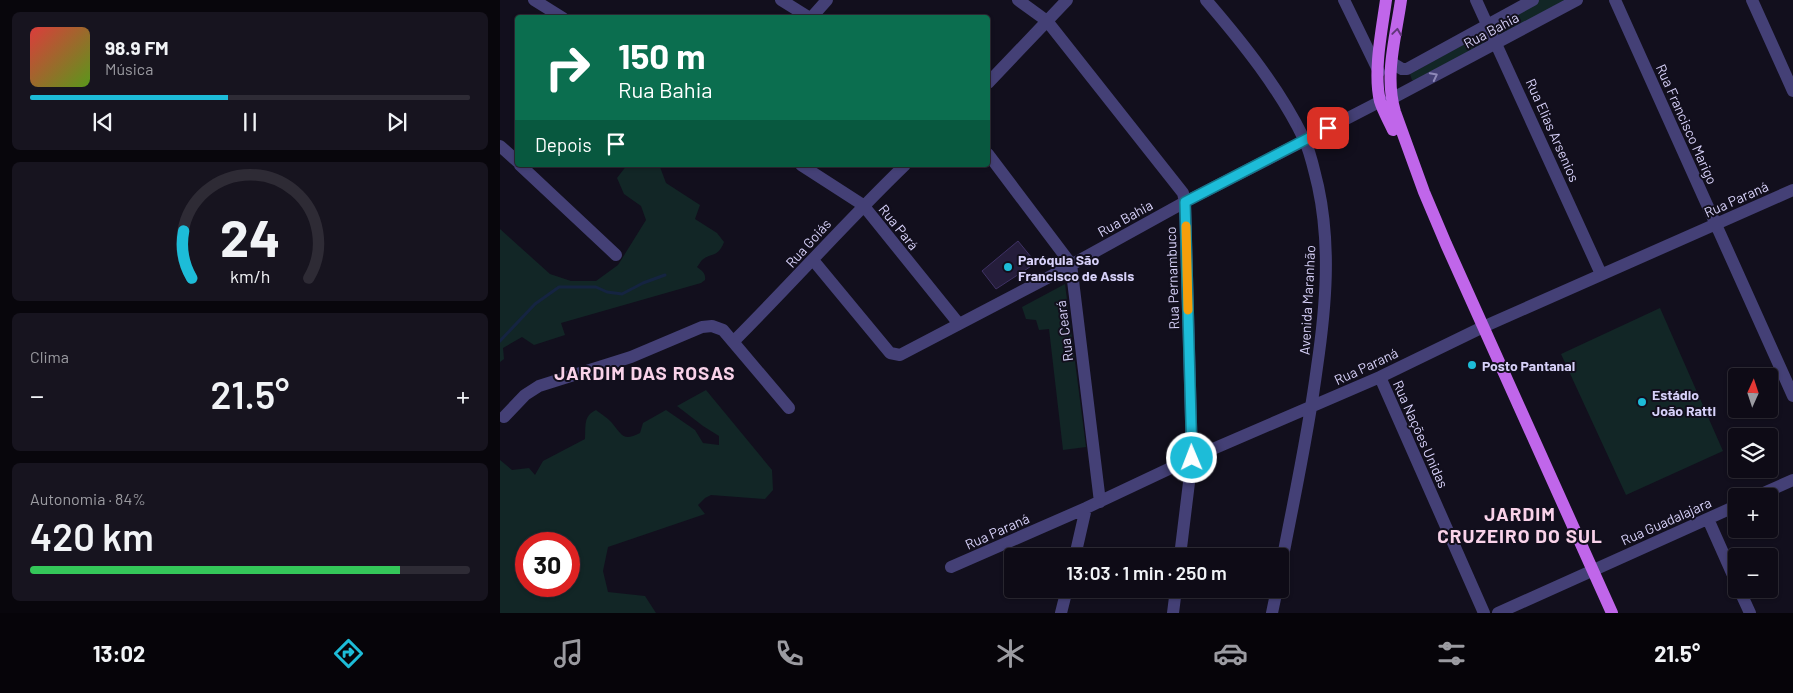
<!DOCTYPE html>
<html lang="pt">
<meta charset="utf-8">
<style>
body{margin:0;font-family:Barlow,sans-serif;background:#17141f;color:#f1f3f6;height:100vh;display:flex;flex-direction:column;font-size:19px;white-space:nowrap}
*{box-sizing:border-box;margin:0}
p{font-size:16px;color:#9b9ba1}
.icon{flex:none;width:28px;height:28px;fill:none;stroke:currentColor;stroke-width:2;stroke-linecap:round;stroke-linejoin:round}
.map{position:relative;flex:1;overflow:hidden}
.side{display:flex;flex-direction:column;gap:12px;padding:12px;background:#08060c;width:500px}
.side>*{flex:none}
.guide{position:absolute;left:15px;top:15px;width:475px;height:152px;border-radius:5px;box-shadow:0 1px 4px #0004,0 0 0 1px #2e2b35;background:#0b6e4f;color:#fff;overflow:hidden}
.needle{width:32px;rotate:3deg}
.tools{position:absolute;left:1228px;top:368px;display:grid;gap:10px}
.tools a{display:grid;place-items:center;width:50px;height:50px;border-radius:5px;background:#0e0b16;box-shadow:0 1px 4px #0004,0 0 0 1px #2e2b35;font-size:25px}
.speed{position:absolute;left:15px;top:532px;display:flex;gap:10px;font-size:25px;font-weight:700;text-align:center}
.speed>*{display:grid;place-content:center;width:65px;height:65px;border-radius:50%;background:#0e0b16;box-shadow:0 1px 4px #0004,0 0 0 1px #2e2b35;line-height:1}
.speed .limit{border:8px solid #d22;background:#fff;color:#111}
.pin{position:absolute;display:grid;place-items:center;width:42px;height:42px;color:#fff;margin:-21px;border-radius:10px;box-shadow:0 2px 8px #0006}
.me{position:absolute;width:55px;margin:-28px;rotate:359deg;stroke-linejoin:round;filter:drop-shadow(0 0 4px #0008)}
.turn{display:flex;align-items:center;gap:18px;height:105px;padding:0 20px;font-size:22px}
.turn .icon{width:65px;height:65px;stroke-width:2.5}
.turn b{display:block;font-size:35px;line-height:42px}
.then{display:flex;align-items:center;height:48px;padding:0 20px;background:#0003;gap:10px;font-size:19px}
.big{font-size:38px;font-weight:600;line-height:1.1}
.side .widget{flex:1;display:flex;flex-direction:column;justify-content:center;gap:8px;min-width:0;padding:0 18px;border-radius:8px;background:#17141f}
.side .dial{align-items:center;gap:0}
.dial svg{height:130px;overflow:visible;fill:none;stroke:#2e2b35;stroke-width:7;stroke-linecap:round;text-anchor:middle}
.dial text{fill:#f1f3f6;stroke:none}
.song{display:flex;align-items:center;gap:15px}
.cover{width:60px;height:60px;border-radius:8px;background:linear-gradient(135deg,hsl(0 70% 55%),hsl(90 70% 35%))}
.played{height:5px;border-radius:2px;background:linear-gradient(90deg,#1dbcd8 45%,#2e2b35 45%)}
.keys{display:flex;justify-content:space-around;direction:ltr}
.heat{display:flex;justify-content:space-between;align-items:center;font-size:28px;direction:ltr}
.charge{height:8px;border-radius:4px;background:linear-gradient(90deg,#34c759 84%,#2e2b35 0)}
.trip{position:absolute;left:504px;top:548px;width:285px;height:50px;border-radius:5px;background:#0e0b16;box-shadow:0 1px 4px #0004,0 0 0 1px #2e2b35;font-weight:600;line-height:50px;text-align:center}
.dock{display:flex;height:80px;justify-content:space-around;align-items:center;background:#060409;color:#9b9ba1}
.dock .icon{width:35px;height:35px}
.dock .on{color:#1dbcd8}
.dock b{font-size:22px;color:#f1f3f6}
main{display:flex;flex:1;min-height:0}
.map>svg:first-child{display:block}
.green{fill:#122626;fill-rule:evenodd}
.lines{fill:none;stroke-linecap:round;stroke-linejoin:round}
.stream{stroke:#152441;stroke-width:3}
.building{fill:#251d3b;stroke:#3f3264}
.minor{stroke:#444076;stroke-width:12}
.major{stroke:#c066ea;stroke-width:12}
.oneway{stroke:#603679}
.oneway2{stroke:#8e88b8}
.route-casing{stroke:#137a8c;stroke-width:12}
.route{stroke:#1dbcd8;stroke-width:9}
.slow{stroke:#f59e0b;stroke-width:9}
.poi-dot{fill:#1dbcd8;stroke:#120f1d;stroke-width:2}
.labels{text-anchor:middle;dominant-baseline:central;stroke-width:4;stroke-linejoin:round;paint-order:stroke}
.street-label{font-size:14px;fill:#d7d1f9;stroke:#120f1d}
.poi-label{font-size:14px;font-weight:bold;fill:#d7d1f9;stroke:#120f1d;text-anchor:start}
.district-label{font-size:19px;font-weight:bold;letter-spacing:1px;fill:#f9d2e9;stroke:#120f1d}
</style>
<main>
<section class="side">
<div class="widget">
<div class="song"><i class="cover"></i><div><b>98.9 FM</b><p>Música</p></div></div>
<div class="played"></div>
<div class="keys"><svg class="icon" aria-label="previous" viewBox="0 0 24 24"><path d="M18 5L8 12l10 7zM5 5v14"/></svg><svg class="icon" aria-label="pause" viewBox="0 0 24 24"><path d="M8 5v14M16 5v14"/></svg><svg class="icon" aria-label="next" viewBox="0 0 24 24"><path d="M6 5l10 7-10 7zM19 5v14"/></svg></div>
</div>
<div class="widget dial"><svg viewBox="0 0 100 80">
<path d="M14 69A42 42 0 1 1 86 69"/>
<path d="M14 69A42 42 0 0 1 9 40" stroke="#1dbcd8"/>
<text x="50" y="56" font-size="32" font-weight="700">24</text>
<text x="50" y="72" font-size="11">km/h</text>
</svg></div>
<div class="widget"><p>Clima</p>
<div class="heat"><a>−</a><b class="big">21.5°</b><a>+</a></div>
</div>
<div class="widget"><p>Autonomia · 84%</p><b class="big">420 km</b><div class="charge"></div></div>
</section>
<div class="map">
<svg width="1293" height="613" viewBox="0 0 1293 613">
<rect width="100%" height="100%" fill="#120f1d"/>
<path class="green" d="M1037,0h33l-69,36 -7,-6v-8z
M981,35l4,7 -2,4 -68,35 -3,-1 -2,-6z
M127,165h52l-6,3 -13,-1 6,16 34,22 -5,14 22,14 7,9c-6,16 -12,10 -22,18 -2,2 -3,5 -5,7 5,4 9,6 8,13l-4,3 -140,40 4,12 -31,10 -12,-8 -19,11 1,11 -4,3v-133l50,45 21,7h25l22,-16 28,-45 -5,-14 -17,-12 -7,-16z
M565,284l21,163 -23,3 -14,-121 -10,1 -3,-10 -10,-1 -4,-12z
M1160,308l63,143 -97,44 -65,-141z
M206,390l66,80 1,20 -8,9 -54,-4 -6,3 -7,7 7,9 -97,33 -5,24 5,21 37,4 11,17h-156v-153l12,10 17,-2 6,7 8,-14 42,-22c1,-13 -2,-23 11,-29 5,4 12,8 16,13 10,12 11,19 28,10l3,-10 23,-13 29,20 8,13 16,2v-9l-16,-10 -26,-20zM26,544h43v42h-43z"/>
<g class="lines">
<path class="stream" d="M0,341l35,-37 24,-17h37l11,5 15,2 21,-11 22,-8"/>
</g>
<path class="building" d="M518,241l18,22 -40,26 -14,-18z"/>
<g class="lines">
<path class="minor" d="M34,0l29,18
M281,0l29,18
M518,0l29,21 136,172 2,9 7,256 -12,98
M706,0c37,43 73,88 98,139 7,14 10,32 14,47 13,60 8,120 -1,181 -9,69 -24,136 -37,205
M844,0l35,72
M976,0l125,274
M1115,0l178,396
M1252,0l41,91
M311,18l16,-18
M892,63l10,6h5l126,-69
M488,83l79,-83
M891,99l186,-99
M0,146l18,16
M488,154l83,110 29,238
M20,165l96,90
M301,165l62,40 96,119
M313,260l77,93 10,2 151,-79 134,-74 196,-101
M234,341c58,-58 112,-119 171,-176
M880,377l104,236
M4,417l21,-22 14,-9 92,-29 71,-30 10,-1 11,4 66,78
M1257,496l36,-16
M1208,519l28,63
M575,556l11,-48
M451,567l135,-59 106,-50 188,-81 103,-50 310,-137
M1239,589l11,24
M561,613l6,-24
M673,613l3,-24
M772,613l5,-24
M998,613l238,-107"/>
<path class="major" d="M886,0c-4,29 -13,72 -6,101 3,10 9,20 13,29
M901,0c-5,36 -17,76 -6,112l29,80 22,52 166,369"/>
</g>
<defs><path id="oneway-chevron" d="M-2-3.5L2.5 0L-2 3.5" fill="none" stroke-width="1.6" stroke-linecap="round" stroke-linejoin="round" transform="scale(1.25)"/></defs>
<use class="oneway" href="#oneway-chevron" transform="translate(897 32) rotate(-82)"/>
<use class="oneway2" href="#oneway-chevron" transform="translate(934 76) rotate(-27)"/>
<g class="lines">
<defs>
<path id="route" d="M692,458l-7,-256 143,-74"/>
</defs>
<use href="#route" class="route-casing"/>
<use href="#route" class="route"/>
<path class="slow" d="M686,226l2,84"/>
</g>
<g class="poi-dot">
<circle cx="508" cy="267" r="5"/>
<circle cx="972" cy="365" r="5"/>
<circle cx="1142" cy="402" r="5"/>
</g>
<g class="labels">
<g class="street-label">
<text transform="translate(991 30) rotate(-28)">Rua Bahia</text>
<text transform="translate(1187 124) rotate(66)">Rua Francisco Marigo</text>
<text transform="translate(1053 130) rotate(66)">Rua Elias Arsenios</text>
<text transform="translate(1236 199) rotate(-24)">Rua Paraná</text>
<text transform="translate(625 218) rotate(-29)">Rua Bahia</text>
<text transform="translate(399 227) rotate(51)">Rua Pará</text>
<text transform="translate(308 243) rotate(-48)">Rua Goiás</text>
<text transform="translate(672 278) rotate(-92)">Rua Pernambuco</text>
<text transform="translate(807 300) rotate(-87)">Avenida Maranhão</text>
<text transform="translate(564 331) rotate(-97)">Rua Ceará</text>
<text transform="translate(866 366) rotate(-25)">Rua Paraná</text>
<text transform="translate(921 434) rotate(66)">Rua Nações Unidas</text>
<text transform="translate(1166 521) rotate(-24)">Rua Guadalajara</text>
<text transform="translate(497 531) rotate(-24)">Rua Paraná</text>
</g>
<g class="poi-label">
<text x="518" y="259">Paróquia São<tspan x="518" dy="16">Francisco de Assis</tspan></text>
<text x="982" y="365">Posto Pantanal</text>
<text x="1152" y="394">Estádio<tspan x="1152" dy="16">João Ratti</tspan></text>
</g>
<g class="district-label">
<text x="145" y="372">JARDIM DAS ROSAS</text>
<text x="1020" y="513">JARDIM<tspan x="1020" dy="22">CRUZEIRO DO SUL</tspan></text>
</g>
</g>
</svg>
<div class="tools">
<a><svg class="needle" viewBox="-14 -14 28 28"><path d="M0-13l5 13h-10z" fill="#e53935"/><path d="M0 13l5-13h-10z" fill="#9b9ba1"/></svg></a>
<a><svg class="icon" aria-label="layers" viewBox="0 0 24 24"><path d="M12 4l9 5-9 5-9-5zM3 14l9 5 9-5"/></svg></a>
<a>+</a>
<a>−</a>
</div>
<div class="speed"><div class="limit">30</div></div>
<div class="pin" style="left:828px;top:128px;background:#d93025"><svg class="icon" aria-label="arrive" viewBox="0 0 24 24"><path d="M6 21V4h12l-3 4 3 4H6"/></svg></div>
<svg class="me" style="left:692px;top:458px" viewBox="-20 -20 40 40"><circle r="17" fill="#1dbcd8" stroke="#fff" stroke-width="3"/><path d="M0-11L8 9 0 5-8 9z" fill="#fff"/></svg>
<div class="trip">13:03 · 1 min · 250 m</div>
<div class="guide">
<div class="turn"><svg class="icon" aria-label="right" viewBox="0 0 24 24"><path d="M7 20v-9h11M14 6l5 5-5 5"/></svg><div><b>150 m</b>Rua Bahia</div></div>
<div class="then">Depois<svg class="icon" aria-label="arrive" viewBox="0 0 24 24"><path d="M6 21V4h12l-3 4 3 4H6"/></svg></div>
</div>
</div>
</main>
<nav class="dock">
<b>13:02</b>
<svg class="icon on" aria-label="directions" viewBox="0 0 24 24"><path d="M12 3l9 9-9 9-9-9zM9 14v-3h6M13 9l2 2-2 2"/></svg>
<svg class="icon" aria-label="music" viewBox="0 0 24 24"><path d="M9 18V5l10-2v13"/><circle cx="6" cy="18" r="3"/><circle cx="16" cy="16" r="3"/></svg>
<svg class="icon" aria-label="phone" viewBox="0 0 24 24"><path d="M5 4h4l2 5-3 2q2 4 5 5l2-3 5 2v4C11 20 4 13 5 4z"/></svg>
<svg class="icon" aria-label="climate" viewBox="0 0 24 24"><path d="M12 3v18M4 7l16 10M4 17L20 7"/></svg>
<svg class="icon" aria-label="car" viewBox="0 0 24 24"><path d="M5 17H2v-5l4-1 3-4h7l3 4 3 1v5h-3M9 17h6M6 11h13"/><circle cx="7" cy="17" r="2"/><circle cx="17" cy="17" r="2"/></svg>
<svg class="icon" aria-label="filters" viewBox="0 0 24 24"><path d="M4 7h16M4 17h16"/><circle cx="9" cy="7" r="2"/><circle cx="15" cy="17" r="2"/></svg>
<b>21.5°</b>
</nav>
